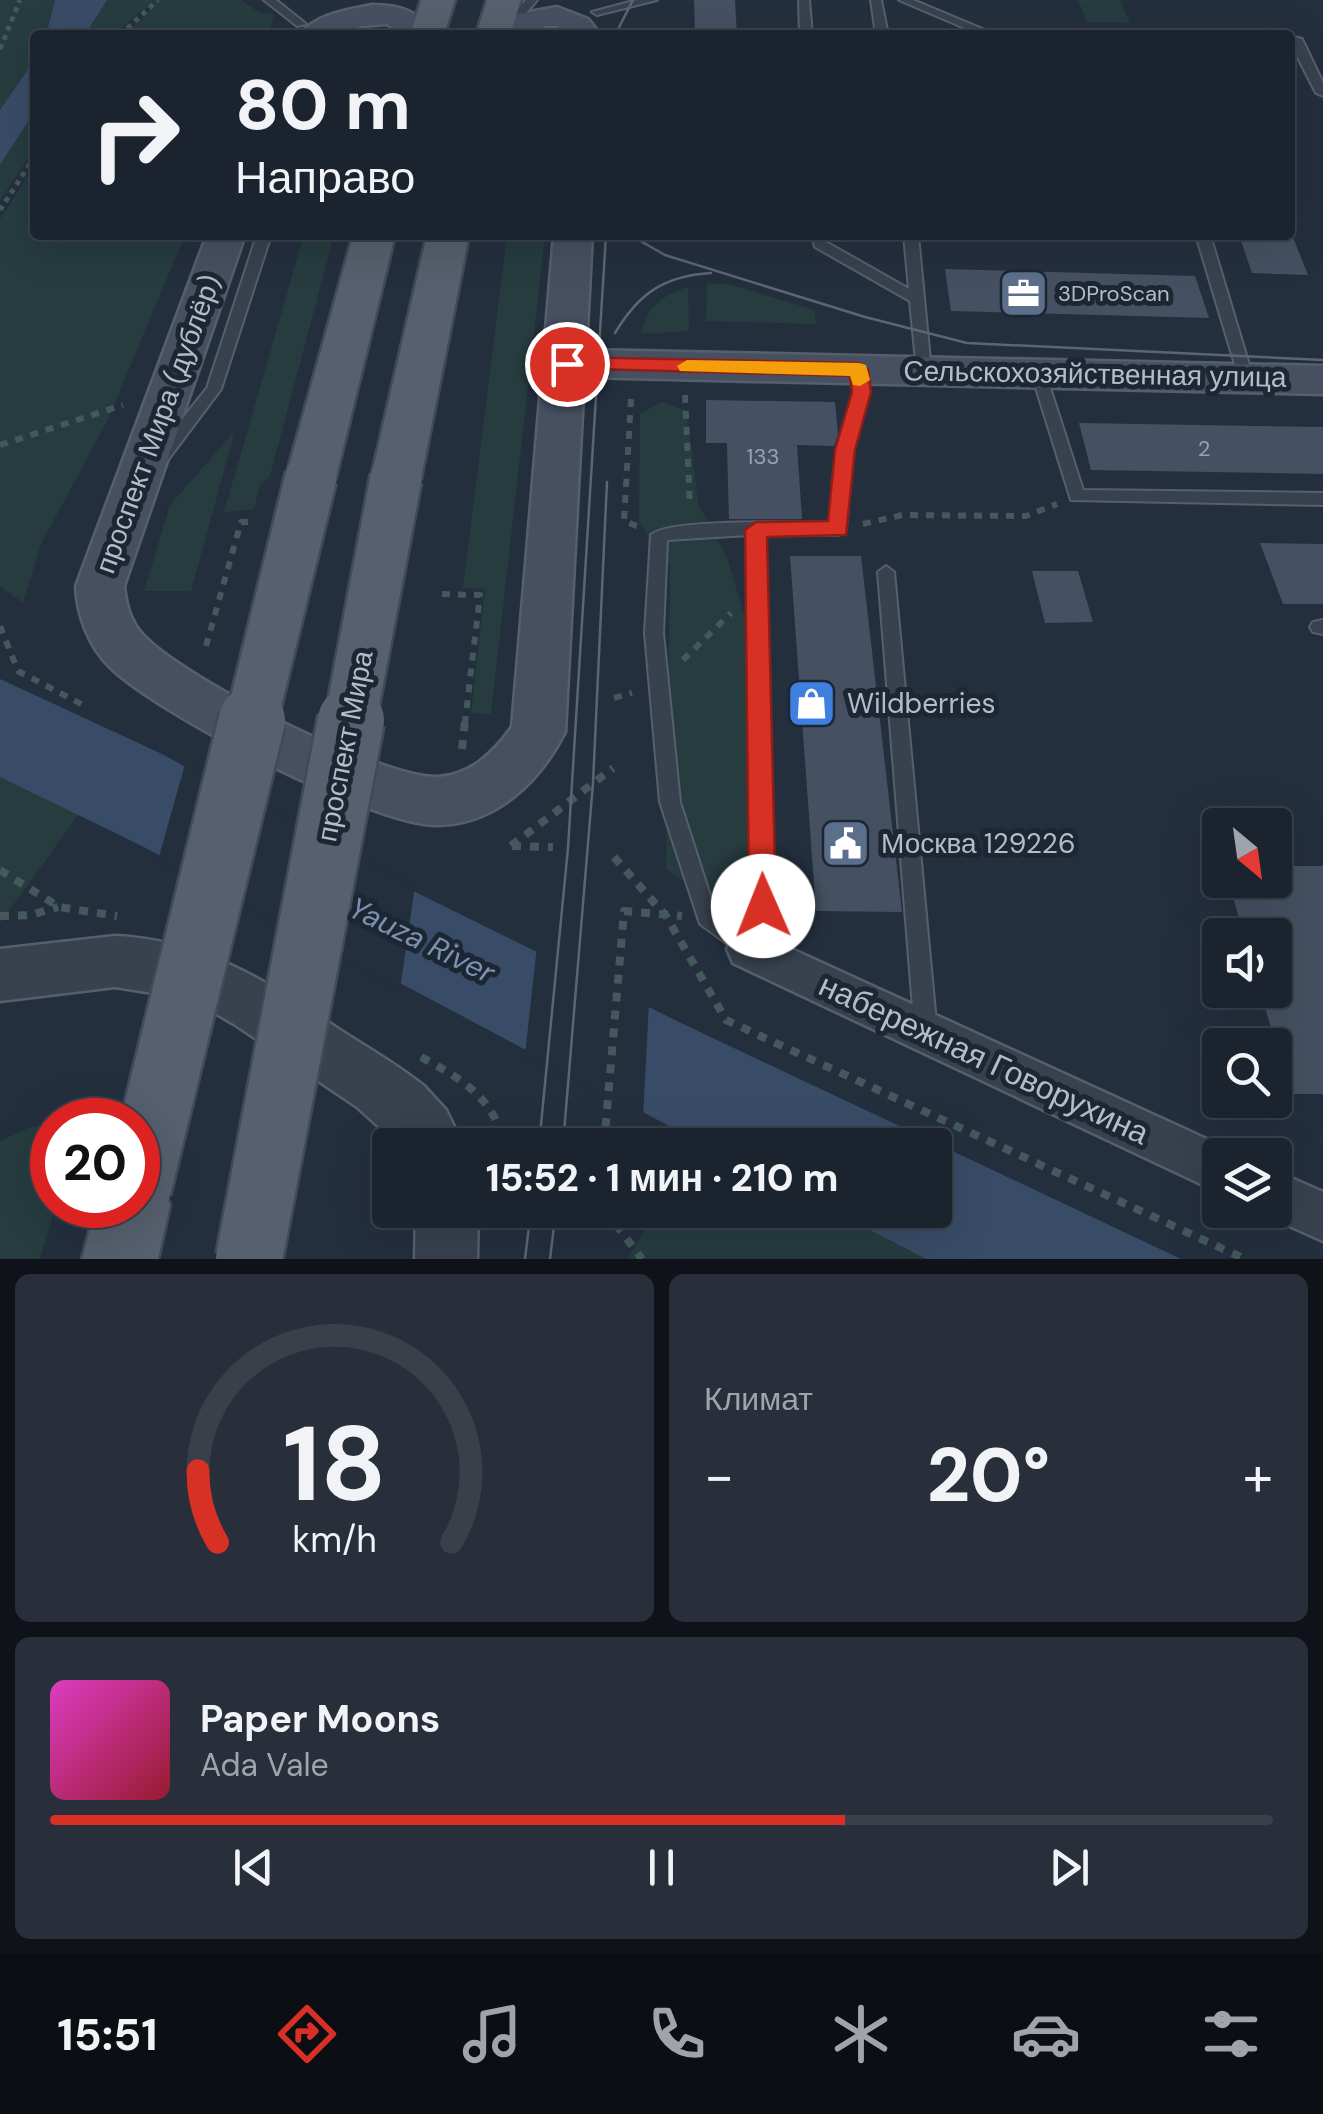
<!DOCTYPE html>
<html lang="ru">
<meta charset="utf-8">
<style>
body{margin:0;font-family:"DM Sans",sans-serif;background:#282f3a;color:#f1f3f6;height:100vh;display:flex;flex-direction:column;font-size:38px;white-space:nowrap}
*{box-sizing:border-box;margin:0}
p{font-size:32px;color:#a0a4aa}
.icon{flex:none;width:55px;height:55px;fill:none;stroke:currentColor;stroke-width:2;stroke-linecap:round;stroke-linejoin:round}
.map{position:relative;height:1259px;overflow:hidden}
.panel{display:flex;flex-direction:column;gap:15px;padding:15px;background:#0f1319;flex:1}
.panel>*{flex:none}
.guide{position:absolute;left:30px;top:30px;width:1265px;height:210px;border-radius:10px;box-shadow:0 10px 40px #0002,0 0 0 2px #39404a;background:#1b232e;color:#f1f3f6;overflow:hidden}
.needle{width:65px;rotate:151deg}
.tools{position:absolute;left:1202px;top:808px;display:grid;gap:20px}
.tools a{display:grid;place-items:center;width:90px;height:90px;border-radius:10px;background:#1b232e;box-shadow:0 10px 40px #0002,0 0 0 2px #39404a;font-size:50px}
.speed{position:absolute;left:30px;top:1098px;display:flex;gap:20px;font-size:50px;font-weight:700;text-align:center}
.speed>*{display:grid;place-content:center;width:130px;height:130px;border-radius:50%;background:#1b232e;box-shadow:0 10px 40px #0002,0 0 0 2px #39404a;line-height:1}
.speed .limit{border:15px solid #d22;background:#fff;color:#111}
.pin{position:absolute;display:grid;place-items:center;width:85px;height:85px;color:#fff;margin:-42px;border:5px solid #fff;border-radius:50%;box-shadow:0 2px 10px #0007}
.me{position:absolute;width:110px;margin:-55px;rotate:359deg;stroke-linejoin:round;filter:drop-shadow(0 0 8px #0008)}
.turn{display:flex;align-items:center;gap:35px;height:210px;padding:0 40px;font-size:45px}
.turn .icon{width:130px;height:130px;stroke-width:2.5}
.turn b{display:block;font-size:70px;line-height:85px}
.big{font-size:75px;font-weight:800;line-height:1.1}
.panel .tile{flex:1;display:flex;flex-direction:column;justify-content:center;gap:15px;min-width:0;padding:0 35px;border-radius:15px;background:#282f3a}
.panel .dial{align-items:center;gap:0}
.dial svg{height:260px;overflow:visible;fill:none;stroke:#39404a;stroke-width:7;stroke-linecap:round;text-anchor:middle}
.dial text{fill:#f1f3f6;stroke:none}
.song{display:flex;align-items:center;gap:30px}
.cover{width:120px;height:120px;border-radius:15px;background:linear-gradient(135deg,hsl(310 70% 55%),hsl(350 70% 35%))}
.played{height:10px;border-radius:5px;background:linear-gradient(90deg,#d93025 65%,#39404a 65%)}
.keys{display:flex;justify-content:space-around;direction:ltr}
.heat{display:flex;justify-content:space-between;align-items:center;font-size:55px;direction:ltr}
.panel .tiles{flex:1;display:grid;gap:15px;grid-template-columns:1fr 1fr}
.tile:last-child{grid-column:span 2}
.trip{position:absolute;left:372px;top:1128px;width:580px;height:100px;border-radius:10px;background:#1b232e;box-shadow:0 10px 40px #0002,0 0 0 2px #39404a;font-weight:800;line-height:100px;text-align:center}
.dock{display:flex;height:160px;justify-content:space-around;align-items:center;background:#0b0e12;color:#a0a4aa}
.dock .icon{width:70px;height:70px}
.dock .active{color:#d93025}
.dock b{font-size:45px;color:#f1f3f6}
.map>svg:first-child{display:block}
.green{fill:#263c3f}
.water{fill:#394c67}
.pier{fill:#242f3e}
.building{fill:#455162}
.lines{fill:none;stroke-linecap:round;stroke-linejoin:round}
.service-casing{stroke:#565f6c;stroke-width:4}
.minor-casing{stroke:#565f6c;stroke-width:5}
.tertiary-casing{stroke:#565f6c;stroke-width:5}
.secondary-casing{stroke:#565f6c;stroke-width:5}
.primary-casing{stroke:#414a57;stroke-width:5}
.path-far2{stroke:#44595c;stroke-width:5;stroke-dasharray:5 5;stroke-linecap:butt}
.path-far1{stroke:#44595c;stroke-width:6;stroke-dasharray:8 8;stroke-linecap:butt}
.path{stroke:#44595c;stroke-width:8;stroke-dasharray:9 9;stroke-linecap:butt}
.service{fill:#38414e;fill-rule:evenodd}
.minor{fill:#38414e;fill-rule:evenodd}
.tertiary{fill:#38414e;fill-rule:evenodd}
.secondary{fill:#465061;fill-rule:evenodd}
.primary{fill:#56606e;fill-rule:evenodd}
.tram{stroke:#5a6575;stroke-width:2.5}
.primary-bridge-far1-casing{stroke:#414a57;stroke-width:56;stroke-linecap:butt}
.primary-bridge-casing{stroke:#414a57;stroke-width:71;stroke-linecap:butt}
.primary-bridge-far1{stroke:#56606e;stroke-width:51}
.primary-bridge{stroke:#56606e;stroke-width:66}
.route{fill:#d93025;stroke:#8d1f18;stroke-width:2.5}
.slow{fill:#f59e0b}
.labels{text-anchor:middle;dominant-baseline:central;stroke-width:10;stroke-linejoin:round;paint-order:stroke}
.far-poi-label{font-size:22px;fill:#b4bcc9;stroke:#1d2633;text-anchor:start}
.number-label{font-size:22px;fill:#98a1af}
.street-label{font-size:28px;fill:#b4bcc9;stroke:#1d2633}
.poi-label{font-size:28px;fill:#b4bcc9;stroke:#1d2633;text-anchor:start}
.water-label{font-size:30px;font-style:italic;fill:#7c92b1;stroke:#1d2633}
.near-street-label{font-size:32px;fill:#b4bcc9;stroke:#1d2633}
</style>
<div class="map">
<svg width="1323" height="1259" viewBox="0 0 1323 1259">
<rect width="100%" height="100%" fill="#242f3e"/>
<path class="green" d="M0,0h55l-9,35h-11v24l-35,51z
M107,0h134l19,13 14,1 -5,21h-144l30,-30 -14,6 -27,24h-29z
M1078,0h42l10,23 -43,-1z
M35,111v37l-35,53v-36z
M35,165v70h150l-77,184 -67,125 -18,59 -23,-17v-367z
M304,235h30l-64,241 -10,10 -6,23 -30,3z
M507,235h38l-54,479 -20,-1 14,-124 -22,-1z
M707,284h21l87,26 1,14 -110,-3z
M688,287l1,44 -48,3c5,-27 22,-39 47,-47z
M661,402l26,9 11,92 30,57 17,58 5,214 45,91 -5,9 -53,-14 -71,-49 4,-302 -31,-44 1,-109z
M235,431l-44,160h-47l26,-86z
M0,777l79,37 -79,109z
M52,1125v80h4l-16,54h-40v-118l31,-14z
M656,1210h175l95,49h-299z"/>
<path class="water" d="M55,0h52l-22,35h-39z
M35,59v52l-35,54v-55z
M0,679l162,75 233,128 286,141 500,236h-255l-95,-49h104v-65h-230l-563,-299 -142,-69z"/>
<path class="pier" d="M186,761l229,125 -15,103 -242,-129z
M537,946l112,56 -6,116 -118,-63z"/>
<path class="building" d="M694,0h41l2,35h-42z
M1239,235h53l16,40 -56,-2z
M945,269l250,7 14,42 -258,-7z
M706,400l129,2 3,32 -4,12 -37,-1 5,74h-73l-2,-76h-21z
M1079,423l244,4v47l-232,-4z
M1260,543l63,1v60h-40z
M790,556h71l41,356 -86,-1z
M1032,571h46l15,51 -48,1z
M1275,866h48v228h-33l-30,-104h15v-55h-31l-16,-55h47z"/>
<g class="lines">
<defs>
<path id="service" d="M264,0h12l30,24 -9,2z
M526,0h11l-29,35h-12z
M637,0h20l-60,15 -5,-3z
M799,0h10l3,35h-12z
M871,0h10l7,35h-12z
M899,0h14l84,35h-16z
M1290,36l12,3 21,44v13l-7,-3 -26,-51z
M257,235h14l-50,154 -57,76h-12l-2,-4 2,-4 55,-69z
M812,235h14v7l83,47 -5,-54h14l13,136 -2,3 -5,2 -7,-5 -7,-70 -95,-54z
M1196,235h14l43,143 -2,3h-10l-2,-3z
M859,365l7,5 2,22 -15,58 -7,79 -8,6h-74l9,372 -18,49 -7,3 -48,-35 -40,-122 -15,-169 6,-98c17,-17 148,-12 179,-12l7,-73 17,-58 -2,-22zM748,535l5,372 -10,26 -28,-22 -35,-109 -17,-169 4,-93z
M1038,367l7,5 38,118 240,3v12l-252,-5 -40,-128z
M886,566l8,6 43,461 -3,8 -8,3 -8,-3 -3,-8 -37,-461z
M1323,620v14l-10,-2 -3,-5 3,-5z"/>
<path id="minor" d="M748,929l489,224 -17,2v38l-487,-230 -6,-14 6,-14z
M1275,1171l48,21v49l-65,-29 17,-2z"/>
<path id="tertiary" d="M115,936c89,4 153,46 225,94 28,18 58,35 84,56l22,24 17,35h-64l-42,-38 -123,-83 -43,-25 -76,-12 -115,14v-52z
M416,1210h62l-1,49h-62z"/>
<path id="secondary" d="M372,5c29,0 46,6 63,30h-32l-16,-11 -26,2 -23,9h-38c15,-21 48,-25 72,-30z
M557,7l31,12 13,16h-33l-11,-9h-11l-22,9h-35l24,-20z
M207,235h38l-121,351c2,19 6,35 19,49 39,43 238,144 295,142 33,-2 56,-25 74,-50l42,-492h38l-6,115 737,16v28l-739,-17 -19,355c-25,49 -69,93 -129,93 -64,0 -278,-111 -325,-157 -22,-21 -34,-53 -35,-82z"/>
<path id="primary" d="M421,0h34l-11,35h-34z
M487,0h34l-11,35h-34z
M353,235h42l-59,242 -7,13 -18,5 -18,-5 -7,-13z
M427,235h42l-48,243 -7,13 -18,5 -18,-5 -7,-13z
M138,1170l21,9 11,26 -12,54h-76l14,-54h42z"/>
</defs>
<use href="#service" class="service-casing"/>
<use href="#minor" class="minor-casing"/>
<use href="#tertiary" class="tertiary-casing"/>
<use href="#secondary" class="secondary-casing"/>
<use href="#primary" class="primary-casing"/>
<path class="path-far2" d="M120,35l38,-35
M0,49l20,-49
M0,210l35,-54"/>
<path class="path-far1" d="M685,395l5,112
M631,399l-7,122 15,6
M0,445l123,-40
M863,524l39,-9 124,1 31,-12
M442,594l38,1 -15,127
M0,626l18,45 65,34
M206,646l35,-124h15
M683,660l48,-47
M614,698l18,-5"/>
<path class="path" d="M462,749l3,-29
M511,846l102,-78
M512,846l41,1
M614,857l52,59 60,104 519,239
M0,870l59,37 58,9
M0,916l31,-1 27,-8
M421,1057c39,21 75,41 82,88
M502,1133l31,1 -1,11
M604,1145l20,-234 58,5
M605,1210l37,49"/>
<use href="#service" class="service"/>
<use href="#minor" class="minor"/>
<use href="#tertiary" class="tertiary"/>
<use href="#secondary" class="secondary"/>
<use href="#primary" class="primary"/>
<path class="tram" d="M615,35l18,-35
M630,235l35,20 200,62 102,26 356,17
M615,333c24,-40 49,-57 96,-60
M539,1145l29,-297 38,-613
M563,1145l30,-362 14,-301
M525,1259l6,-49
M550,1259l6,-49"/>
<defs>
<path id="primary-bridge-far1" d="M251,722l60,-245
M350,722l46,-244"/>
<path id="primary-bridge" d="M138,1188l114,-468
M249,1259l102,-539"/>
</defs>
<use href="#primary-bridge-far1" class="primary-bridge-far1-casing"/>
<use href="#primary-bridge" class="primary-bridge-casing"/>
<use href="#primary-bridge-far1" class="primary-bridge-far1"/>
<use href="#primary-bridge" class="primary-bridge"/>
</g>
<path class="route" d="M567,357l292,6 9,7 3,22 -16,58 -9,85 -79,2 9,369 -4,9 -9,4 -10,-4 -4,-9 -4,-376 11,-8 72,-1 7,-71 17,-58 -2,-16 -290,-8v-9z"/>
<path class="slow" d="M687,360l172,3 7,2 4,15 -10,6 -7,-1 -3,-9 -170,-5 -3,-5z"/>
<defs>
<symbol id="office-square" viewBox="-11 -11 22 22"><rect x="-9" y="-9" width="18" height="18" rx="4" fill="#5c6f8a" stroke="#1d2633"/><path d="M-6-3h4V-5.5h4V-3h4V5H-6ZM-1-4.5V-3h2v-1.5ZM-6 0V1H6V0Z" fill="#fff"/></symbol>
<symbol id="shop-square" viewBox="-11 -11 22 22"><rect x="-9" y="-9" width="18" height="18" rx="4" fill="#3f7fe0" stroke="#1d2633"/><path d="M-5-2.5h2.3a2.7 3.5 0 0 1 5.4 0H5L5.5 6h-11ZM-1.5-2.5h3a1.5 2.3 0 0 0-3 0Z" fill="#fff"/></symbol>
<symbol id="civic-square" viewBox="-11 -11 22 22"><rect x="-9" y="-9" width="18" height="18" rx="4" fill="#5c6f8a" stroke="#1d2633"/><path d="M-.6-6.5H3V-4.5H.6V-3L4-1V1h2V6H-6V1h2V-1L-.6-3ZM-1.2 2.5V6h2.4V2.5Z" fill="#fff"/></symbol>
</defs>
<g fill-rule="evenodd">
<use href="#office-square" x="996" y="266" width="55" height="55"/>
<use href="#shop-square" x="784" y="676" width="55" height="55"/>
<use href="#civic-square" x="818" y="816" width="55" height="55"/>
</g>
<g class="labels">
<g class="far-poi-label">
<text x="1058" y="293">3DProScan</text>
</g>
<g class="number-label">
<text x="1204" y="448">2</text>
<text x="763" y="456">133</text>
</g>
<g class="street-label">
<text transform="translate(1095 374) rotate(1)">Сельскохозяйственная улица</text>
<text transform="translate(158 424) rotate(-70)">проспект Мира (дублёр)</text>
<text transform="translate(345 746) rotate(-79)">проспект Мира</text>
</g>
<g class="poi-label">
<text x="847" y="703">Wildberries</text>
<text x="881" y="843">Москва 129226</text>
</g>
<g class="water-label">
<text transform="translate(422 940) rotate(26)">Yauza River</text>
</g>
<g class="near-street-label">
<text transform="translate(984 1059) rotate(25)">набережная Говорухина</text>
</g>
</g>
</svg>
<div class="tools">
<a><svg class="needle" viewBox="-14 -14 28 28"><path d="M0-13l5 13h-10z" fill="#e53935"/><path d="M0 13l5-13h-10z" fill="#a0a4aa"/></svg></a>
<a><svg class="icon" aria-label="sound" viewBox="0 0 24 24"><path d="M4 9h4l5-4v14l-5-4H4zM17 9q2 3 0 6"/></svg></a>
<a><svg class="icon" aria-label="search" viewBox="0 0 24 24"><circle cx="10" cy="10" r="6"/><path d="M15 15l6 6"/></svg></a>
<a><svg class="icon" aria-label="layers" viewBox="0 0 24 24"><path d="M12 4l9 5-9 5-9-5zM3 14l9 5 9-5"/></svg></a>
</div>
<div class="speed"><div class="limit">20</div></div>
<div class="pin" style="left:567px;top:364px;background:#d93025"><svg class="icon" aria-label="arrive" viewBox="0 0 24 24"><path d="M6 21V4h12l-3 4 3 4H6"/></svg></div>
<svg class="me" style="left:763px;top:906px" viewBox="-20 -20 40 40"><circle r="19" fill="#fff"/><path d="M0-13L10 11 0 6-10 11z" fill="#d93025"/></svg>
<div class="trip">15:52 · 1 мин · 210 m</div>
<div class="guide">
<div class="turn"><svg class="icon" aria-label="right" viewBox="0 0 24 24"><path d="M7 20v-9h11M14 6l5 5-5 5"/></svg><div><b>80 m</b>Направо</div></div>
</div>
</div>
<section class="panel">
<div class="tiles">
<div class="tile dial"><svg viewBox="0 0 100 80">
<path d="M14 69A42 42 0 1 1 86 69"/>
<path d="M14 69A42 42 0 0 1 8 47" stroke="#d93025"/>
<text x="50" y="56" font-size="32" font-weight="700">18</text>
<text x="50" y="72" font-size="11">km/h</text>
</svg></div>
<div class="tile"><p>Климат</p>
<div class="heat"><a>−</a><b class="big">20°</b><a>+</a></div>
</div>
<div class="tile">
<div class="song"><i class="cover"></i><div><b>Paper Moons</b><p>Ada Vale</p></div></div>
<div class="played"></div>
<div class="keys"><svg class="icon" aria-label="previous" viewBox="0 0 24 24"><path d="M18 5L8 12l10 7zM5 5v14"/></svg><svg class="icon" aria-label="pause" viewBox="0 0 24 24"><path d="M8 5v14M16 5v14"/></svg><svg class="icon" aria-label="next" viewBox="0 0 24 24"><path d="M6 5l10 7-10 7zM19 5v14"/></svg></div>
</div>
</div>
</section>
<nav class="dock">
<b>15:51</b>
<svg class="icon active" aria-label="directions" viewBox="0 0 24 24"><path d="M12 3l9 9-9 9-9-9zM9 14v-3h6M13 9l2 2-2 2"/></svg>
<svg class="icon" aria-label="music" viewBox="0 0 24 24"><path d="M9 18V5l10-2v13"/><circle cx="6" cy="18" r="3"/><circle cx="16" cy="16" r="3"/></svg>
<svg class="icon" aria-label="phone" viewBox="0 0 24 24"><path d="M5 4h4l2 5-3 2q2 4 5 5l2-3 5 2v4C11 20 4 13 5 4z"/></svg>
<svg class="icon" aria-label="climate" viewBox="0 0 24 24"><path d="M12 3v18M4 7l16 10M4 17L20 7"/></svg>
<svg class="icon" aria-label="car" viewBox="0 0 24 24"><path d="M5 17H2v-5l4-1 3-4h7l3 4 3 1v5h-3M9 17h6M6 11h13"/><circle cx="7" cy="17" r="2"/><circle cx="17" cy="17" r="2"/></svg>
<svg class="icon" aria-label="filters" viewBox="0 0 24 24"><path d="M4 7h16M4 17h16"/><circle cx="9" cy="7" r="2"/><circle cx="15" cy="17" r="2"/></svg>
</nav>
